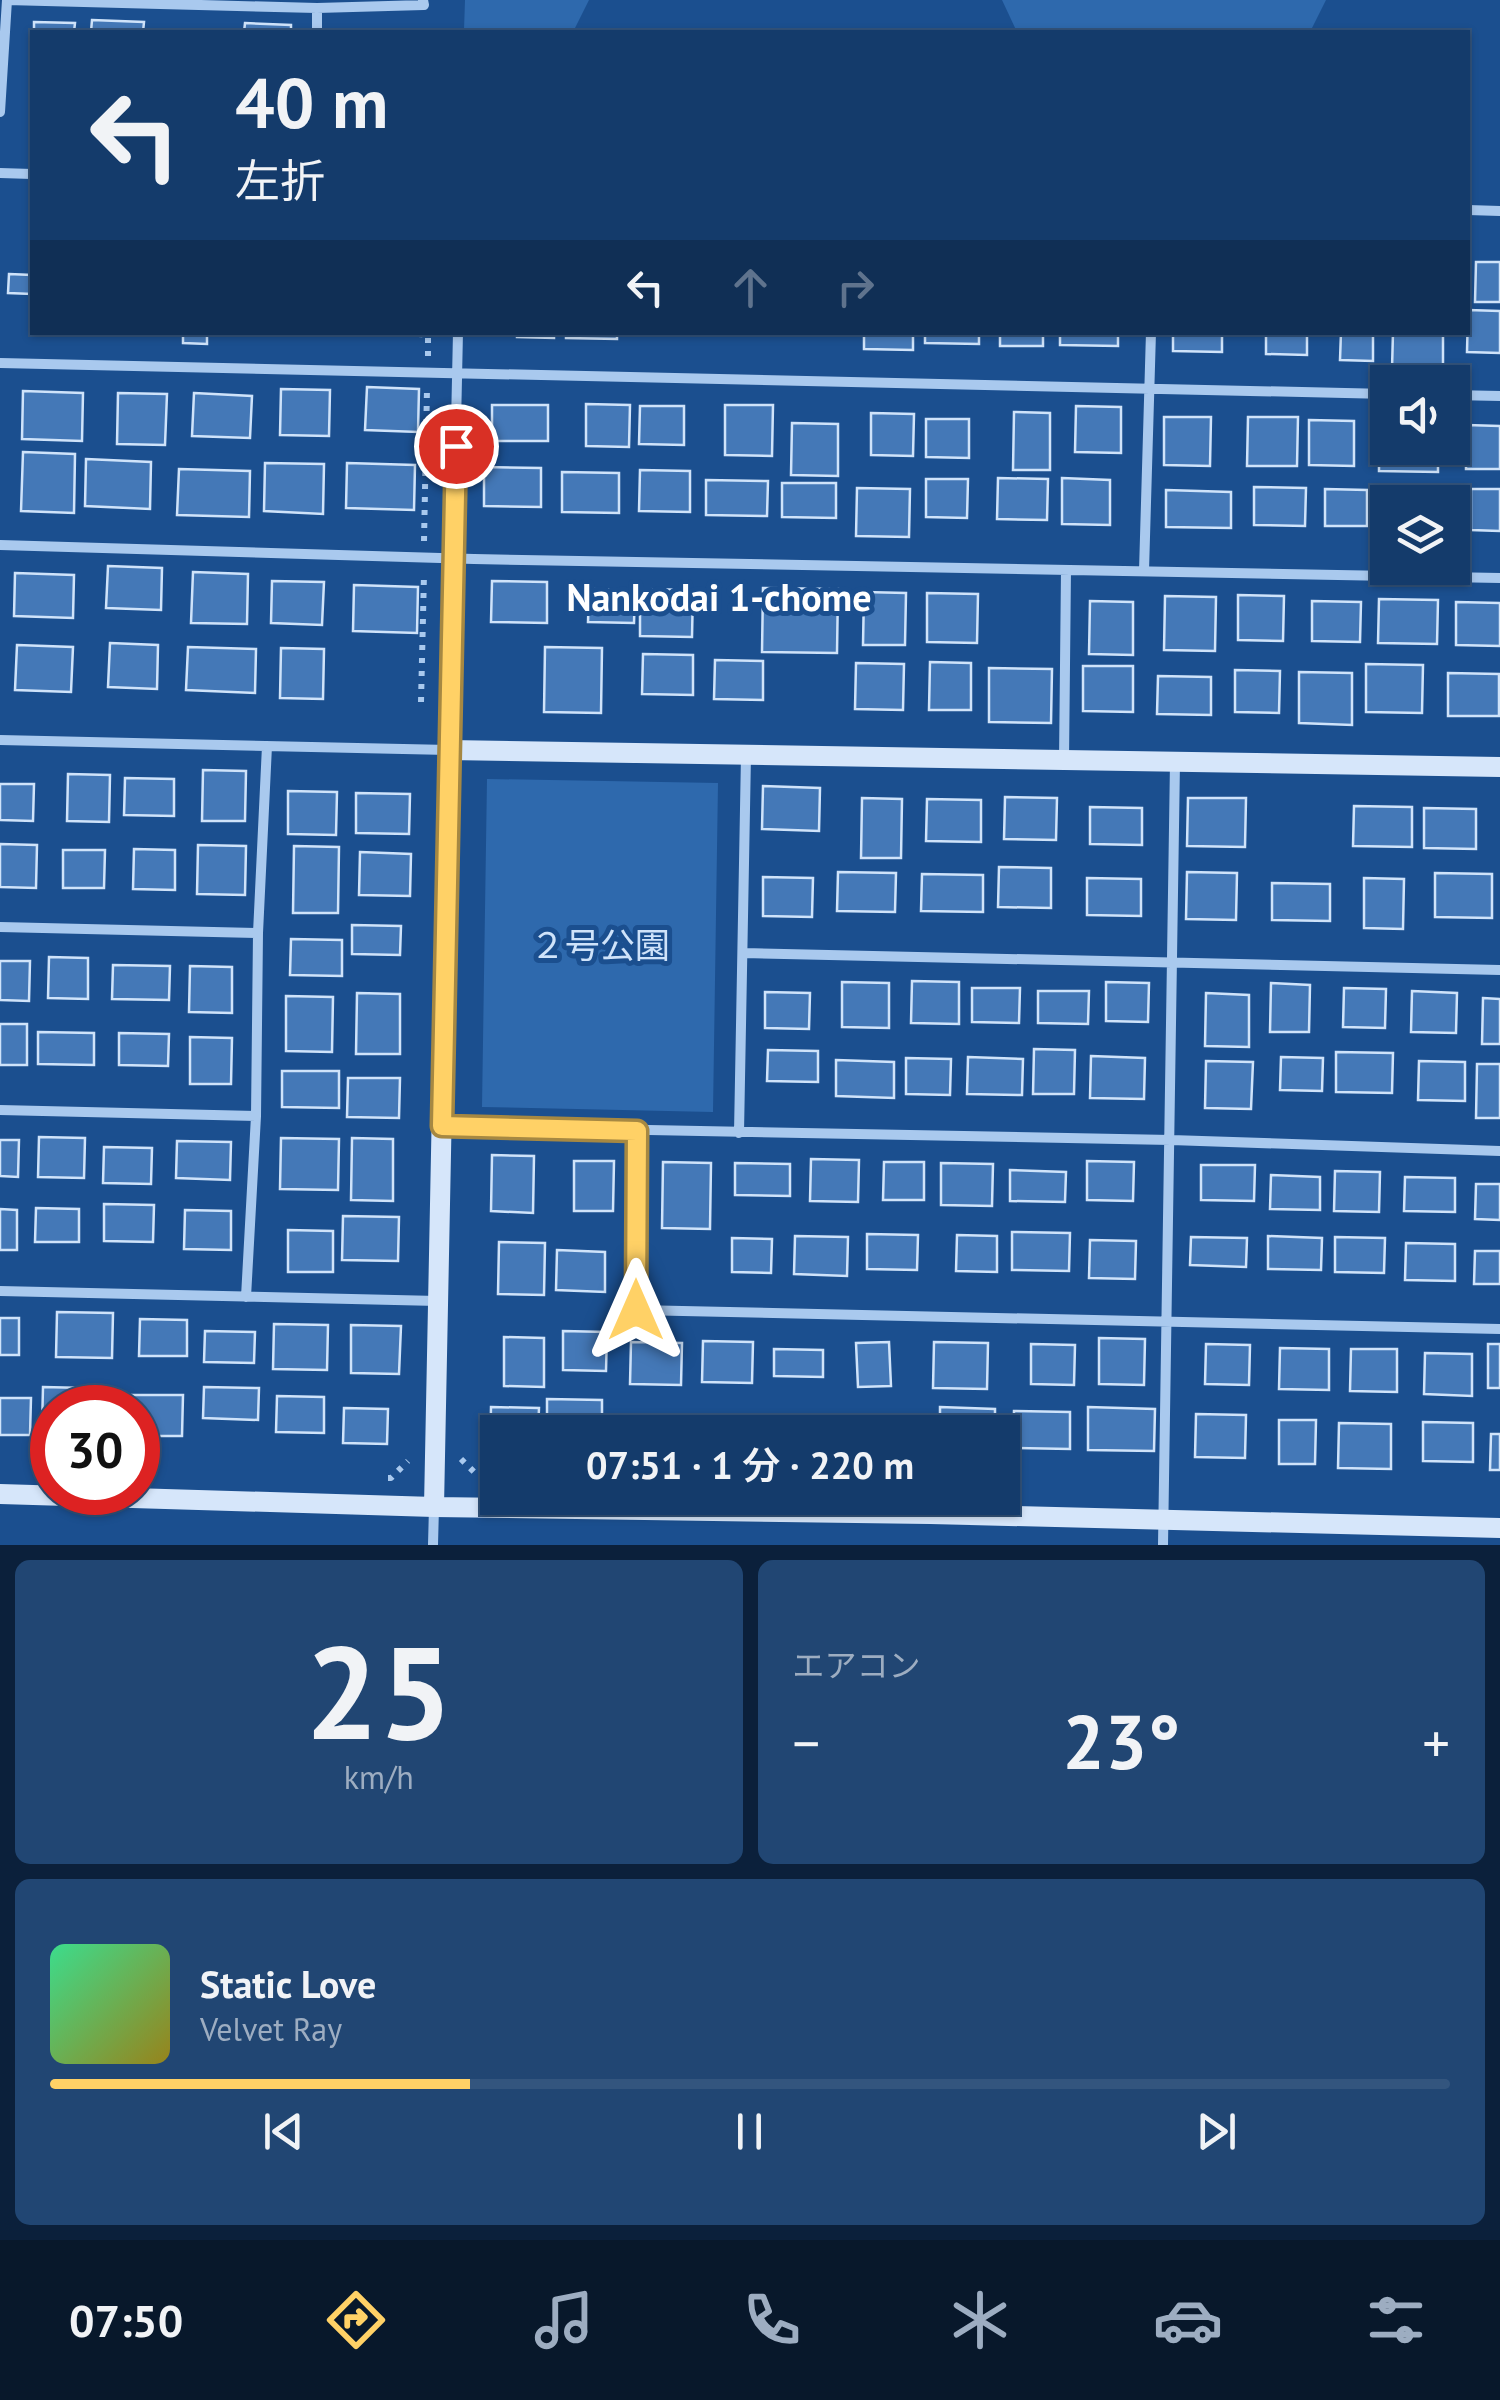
<!DOCTYPE html>
<html lang="ja">
<meta charset="utf-8">
<style>
body{margin:0;font-family:"PT Sans","Noto Sans JP",sans-serif;background:#214673;color:#f1f3f6;height:100vh;display:flex;flex-direction:column;font-size:38px;white-space:nowrap}
*{box-sizing:border-box;margin:0}
p{font-size:32px;color:#9dadc1}
.icon{flex:none;width:55px;height:55px;fill:none;stroke:currentColor;stroke-width:2;stroke-linecap:round;stroke-linejoin:round}
.map{position:relative;height:1545px;overflow:hidden}
.details{display:flex;flex-direction:column;gap:15px;padding:15px;background:#0b203b;flex:1}
.details>*{flex:none}
.top-card{position:absolute;left:30px;top:30px;width:1440px;height:305px;border-radius:0px;box-shadow:0 2px 8px #0004,0 0 0 2px #33557e;background:#143b6b;color:#f1f3f6;overflow:hidden}
.fabs{position:absolute;left:1370px;top:365px;display:grid;gap:20px}
.fabs a{display:grid;place-items:center;width:100px;height:100px;border-radius:0px;background:#143b6b;box-shadow:0 2px 8px #0004,0 0 0 2px #33557e;font-size:50px}
.speed{position:absolute;left:30px;top:1385px;display:flex;gap:20px;font-size:50px;font-weight:700;text-align:center}
.speed>*{display:grid;place-content:center;width:130px;height:130px;border-radius:50%;background:#143b6b;box-shadow:0 2px 8px #0004,0 0 0 2px #33557e;line-height:1}
.speed .limit{border:15px solid #d22;background:#fff;color:#111}
.pin{position:absolute;display:grid;place-items:center;width:85px;height:85px;color:#fff;margin:-42px;border:5px solid #fff;border-radius:50%;box-shadow:0 2px 10px #0007}
.me{position:absolute;width:110px;margin:-55px;rotate:0deg;stroke-linejoin:round;filter:drop-shadow(0 0 8px #0008)}
.turn{display:flex;align-items:center;gap:35px;height:210px;padding:0 40px;font-size:45px}
.turn .icon{width:130px;height:130px;stroke-width:2.5}
.turn b{display:block;font-size:70px;line-height:85px}
.lanes{display:flex;align-items:center;height:95px;padding:0 40px;background:#0003;justify-content:center;gap:50px;direction:ltr}
.lanes .off{opacity:.35}
.big{font-size:75px;font-weight:600;line-height:1.1}
.details .widget{flex:1;display:flex;flex-direction:column;justify-content:center;gap:15px;min-width:0;padding:0 35px;border-radius:15px;background:#214673}
.details .dial{align-items:center;gap:0}
.dial b{font-size:130px;line-height:1}
.song{display:flex;align-items:center;gap:30px}
.cover{width:120px;height:120px;border-radius:15px;background:linear-gradient(135deg,hsl(150 70% 55%),hsl(50 70% 35%))}
.played{height:10px;border-radius:5px;background:linear-gradient(90deg,#ffd166 30%,#33557e 30%)}
.keys{display:flex;justify-content:space-around;direction:ltr}
.heat{display:flex;justify-content:space-between;align-items:center;font-size:55px;direction:ltr}
.details .tiles{flex:1;display:grid;gap:15px;grid-template-columns:1fr 1fr}
.widget:last-child{grid-column:span 2}
.trip{position:absolute;left:480px;top:1415px;width:540px;height:100px;border-radius:0px;background:#143b6b;box-shadow:0 2px 8px #0004,0 0 0 2px #33557e;font-weight:600;line-height:100px;text-align:center}
.tabs{display:flex;height:160px;justify-content:space-around;align-items:center;background:#08182b;color:#9dadc1}
.tabs .icon{width:70px;height:70px}
.tabs .on{color:#ffd166}
.tabs b{font-size:45px;color:#f1f3f6}
.map>svg:first-child{display:block}
.green{fill:#2e69ad}
.building{fill:#4478b7;stroke:#cfe3fa;stroke-width:2.5}
.lines{fill:none;stroke-linecap:round;stroke-linejoin:round}
.path{stroke:#a9c9ee;stroke-width:6;stroke-dasharray:5 8;stroke-linecap:butt}
.street{stroke:#a9c9ee;stroke-width:10}
.secondary{stroke:#d6e6fa;stroke-width:20}
.route-casing{stroke:#a68842;stroke-width:25}
.route{stroke:#ffd166;stroke-width:18}
.labels{text-anchor:middle;dominant-baseline:central;stroke-width:10;stroke-linejoin:round;paint-order:stroke}
.park-label{font-size:35px;fill:#cfe3fa;stroke:#1b4f8f}
.neighbourhood-label{font-size:38px;font-weight:bold;fill:#fff;stroke:#1b4f8f}
</style>
<div class="map">
<svg width="1500" height="1545" viewBox="0 0 1500 1545">
<rect width="100%" height="100%" fill="#1b4f8f"/>
<path class="green" d="M465,0h124l-16,32h-107l-2,-2z
M1002,0h324l-16,32h-293z
M487,779l231,4 -5,329 -231,-5z"/>
<path class="building" d="M92,20l52,2 -1,10h-52z
M34,22l41,1 -1,9h-40z
M245,23l46,2v7h-47z
M1476,262h24v40h-25z
M9,274l23,1v19l-24,-1z
M1468,310l32,1v42l-33,-1z
M183,332h24v12l-24,-1z
M355,332h66v4z
M517,332h37v6l-37,-1z
M566,332h51v7l-51,-1z
M864,332h49v18l-49,-1z
M925,332h54v12l-54,-1z
M1000,332h43v14h-43z
M1060,332h58v14l-58,-1z
M1173,332h49v20l-49,-1z
M1266,332h41v23l-41,-1z
M1341,332h32v29l-33,-1z
M1393,332h50v38l-51,-1z
M367,387l52,2 -1,43 -53,-2z
M281,389l49,1 -1,46 -49,-1z
M23,391l60,2 -1,48 -60,-2z
M118,393l49,1 -2,51 -48,-1z
M194,393l58,3 -2,42 -58,-2z
M586,404l44,1 -1,42 -43,-1z
M492,405h56v36h-56z
M725,405h48l-1,51 -47,-1z
M640,406h44v39l-45,-1z
M1076,406l45,1v46l-46,-1z
M1014,412l36,1v57h-37z
M871,413l43,1 -1,42 -42,-1z
M1164,417h47l-1,49 -46,-1z
M1248,417h50l-1,49h-50z
M926,419h43v39l-43,-1z
M1309,420l45,1v45l-45,-1z
M792,423l46,1v52l-47,-1z
M1379,423h9v25h50v24l-59,-1z
M1466,425l34,1v43h-34z
M23,452l52,2 -1,59 -53,-2z
M86,459l65,3 -1,47 -65,-3z
M265,463l59,1 -1,50 -59,-3z
M347,463l68,2 -1,45 -68,-2z
M484,467l57,1v39l-57,-1z
M179,469l71,2 -1,46 -72,-2z
M640,470l50,1v41l-51,-1z
M562,472l57,1v40l-57,-1z
M998,478l50,1 -1,41 -50,-1z
M1062,478l48,2v45l-48,-1z
M926,479h42l-1,39 -41,-1z
M706,480l62,1 -1,35 -61,-1z
M782,483h54v35l-54,-1z
M1254,487l52,1 -1,38 -51,-1z
M857,488l53,1 -1,48 -53,-1z
M1325,489l42,1v36h-42z
M1471,489h29v42l-29,-1z
M1166,490l65,2v36l-65,-1z
M1385,492l63,1 -1,9h-59v27h-3z
M108,566l54,2 -1,42 -55,-2z
M193,572l55,2 -1,50 -56,-1z
M15,573l59,2 -1,43 -59,-2z
M272,581l52,1 -2,43 -51,-2z
M492,581l55,1v41l-56,-1z
M354,585l64,2 -1,46 -64,-2z
M763,588l75,1 -1,64 -75,-1z
M589,589l46,1 -1,33 -46,-1z
M640,589l53,1 -1,47 -52,-1z
M864,592l42,1 -1,52h-42z
M927,593l51,1 -1,49 -50,-1z
M1238,595l46,1 -1,45 -45,-1z
M1165,596l51,1 -1,54 -51,-1z
M1379,599l59,1 -1,44 -59,-1z
M1090,601l43,1v53l-44,-1z
M1312,601l49,1 -1,40 -48,-1z
M1456,602l44,1v43l-44,-1z
M110,643l48,2 -1,44 -49,-2z
M17,645l56,2 -2,45 -56,-2z
M188,647l68,2 -1,44 -69,-3z
M545,647l57,1 -1,65 -57,-1z
M281,648l43,1 -1,50 -43,-1z
M643,654l50,1v40l-51,-1z
M715,660l48,1v39l-49,-1z
M930,662l41,1v47h-42z
M856,663l48,1 -1,46 -48,-1z
M1366,664l57,1 -1,48 -56,-1z
M1083,666h50v46l-50,-1z
M989,668l63,1 -1,54 -62,-1z
M1235,670l45,1 -1,42 -44,-1z
M1299,672l53,1v52l-53,-2z
M1448,673l51,1v42h-51z
M1158,676l53,1v38l-54,-1z
M203,770l43,1 -1,50h-43z
M68,774l42,1 -1,47 -42,-1z
M125,778l49,1v37l-50,-1z
M0,784h34l-1,37 -33,-1z
M763,786l57,2 -1,43 -57,-2z
M288,791l49,1 -1,43 -48,-1z
M356,793l54,1 -1,40 -53,-1z
M1005,797l52,1 -1,42 -52,-1z
M862,798l40,1 -1,59h-40z
M1188,798h58l-1,49 -58,-1z
M927,799l54,1v42l-55,-1z
M1354,806l58,1v40l-59,-1z
M1090,807l52,1v37l-52,-1z
M1424,808l52,1v40l-52,-1z
M0,844l37,1 -1,43 -36,-1z
M198,845l48,1 -1,49 -48,-1z
M294,846l45,1 -1,66h-45z
M134,849l41,1v40l-42,-1z
M63,850h42l-1,38h-41z
M360,852l51,2 -1,42 -51,-1z
M999,867l52,1v40l-53,-1z
M838,872l58,1 -1,39 -58,-1z
M1187,872l50,1 -1,47 -50,-1z
M1435,873l57,1v44l-57,-1z
M922,874l61,1v37l-62,-1z
M763,877l50,1 -1,39 -49,-1z
M1087,878l54,1v37l-54,-1z
M1364,878l40,1 -1,50 -39,-1z
M1272,883l58,1v37l-58,-1z
M352,925l49,1 -1,29 -48,-1z
M291,939l51,1v36l-52,-1z
M49,957l39,1v41l-40,-1z
M0,961h30l-1,40 -29,-1z
M113,965l57,1 -1,34 -57,-1z
M190,966l42,1v46l-43,-1z
M912,981l47,1v42l-48,-1z
M842,982l47,1v45l-47,-1z
M1106,982l43,1 -1,39 -42,-1z
M1271,983l39,2 -1,47h-39z
M972,988h48l-1,35 -47,-1z
M1344,988l42,1 -1,39 -42,-1z
M1038,991h51l-1,33 -50,-1z
M1412,991l45,2 -1,40 -45,-1z
M765,992l45,1 -1,36 -44,-1z
M357,993l43,1v60h-44z
M1206,993l43,2v52l-44,-1z
M286,996l47,1 -1,55 -46,-1z
M1483,998l17,1v45h-18z
M0,1024h27v41h-27z
M38,1032l56,1v32l-56,-1z
M119,1033l50,1 -1,32 -49,-1z
M190,1037l42,1 -1,46h-41z
M1034,1049l41,1 -1,44h-41z
M768,1050l50,1v31l-51,-1z
M1336,1052l57,1 -1,40 -56,-1z
M1091,1056l54,2 -1,41 -54,-1z
M968,1057l55,2 -1,36 -55,-1z
M1281,1057l42,1 -1,33 -42,-1z
M906,1058l45,1 -1,36 -44,-1z
M836,1060l58,2v36l-58,-2z
M1206,1061l47,1 -2,47 -46,-1z
M1419,1061l46,1v39l-47,-1z
M1477,1064h23v54h-24z
M282,1071h57v37l-57,-1z
M348,1078h52l-1,40 -52,-1z
M39,1137l46,1 -1,40 -46,-1z
M281,1138l58,1 -1,51 -58,-1z
M352,1138l41,1v62l-42,-1z
M0,1140h19l-1,37 -18,-1z
M177,1141l54,1 -1,38 -54,-2z
M104,1147l48,1 -1,36 -48,-1z
M492,1155l42,1 -1,57 -42,-2z
M811,1159l48,1 -1,42 -48,-1z
M574,1161h40l-1,50h-39z
M1087,1161l47,1 -1,39 -46,-1z
M663,1162l48,1 -1,66 -48,-1z
M884,1162h40v38h-41z
M735,1163l55,1v32l-55,-1z
M941,1163l52,1 -1,42 -51,-1z
M1201,1165h54l-1,36 -53,-1z
M1010,1170l56,2 -1,30 -55,-1z
M1335,1171l45,1 -1,40 -45,-1z
M1271,1175l49,2v33l-50,-1z
M1405,1177l50,1v34l-51,-1z
M1476,1184h24v36l-25,-1z
M104,1204l50,1 -1,37 -49,-1z
M36,1208l43,1v33h-44z
M0,1209l17,1v40h-17z
M185,1210l46,1v39l-47,-1z
M343,1216l56,1 -1,44 -56,-1z
M288,1230l45,1v41h-45z
M1012,1232l58,1 -1,38 -57,-1z
M867,1234l51,1 -1,35 -50,-1z
M957,1235l40,1v36l-41,-1z
M795,1236l53,1 -1,39 -53,-2z
M1268,1236l54,2 -1,32 -53,-1z
M1191,1237l56,1 -1,29 -56,-2z
M1335,1237l50,1 -1,35 -49,-1z
M732,1238l40,1 -1,34 -39,-1z
M1090,1240l46,1 -1,38 -46,-1z
M499,1242l46,1 -1,52 -46,-1z
M1406,1243l49,1v37l-50,-1z
M557,1250l48,2v40l-49,-2z
M1475,1251h25v33h-26z
M57,1312l56,1 -1,45 -56,-1z
M0,1318h19v37h-19z
M140,1319l47,1v36h-48z
M274,1324l54,1 -1,45 -54,-1z
M351,1325l50,1 -2,48 -48,-1z
M205,1331l50,1 -1,31 -50,-1z
M563,1331l44,1 -1,39 -43,-1z
M504,1337l40,1v49l-40,-1z
M1099,1338l46,1 -1,46 -45,-1z
M703,1341l50,1 -1,41 -50,-1z
M631,1342l51,1 -1,42 -51,-1z
M889,1342l2,44 -33,1 -2,-44z
M934,1342l54,1 -1,46 -54,-1z
M1031,1344l44,1 -1,40 -43,-1z
M1206,1344l44,1 -1,40 -44,-1z
M1488,1344h12v44h-12z
M1280,1348l49,1v41l-50,-1z
M774,1349l49,1v27l-49,-1z
M1351,1349h46v43l-47,-1z
M1425,1353l47,1v42l-48,-2z
M43,1387l42,1v20h-33v20h-10z
M204,1387l55,1 -1,32 -55,-2z
M132,1395h51l-1,41h-44v-28h-6z
M277,1396l47,1v36l-48,-1z
M0,1398h31l-1,37h-30z
M547,1399l55,1v32h-55z
M491,1407l48,1 -1,24h-40v22h-8z
M940,1407l55,2v23h-55z
M1088,1407l67,2 -1,42 -66,-1z
M344,1408l44,1 -1,35 -44,-1z
M1014,1411l56,1v37l-57,-1z
M1196,1414l50,1 -1,43 -50,-1z
M797,1415l43,1v16h-43z
M634,1417l52,1v14h-52z
M858,1417l47,1v14h-46z
M703,1418l56,1v13h-56z
M1279,1420h37l-1,44h-36z
M1423,1422l50,1v39l-50,-1z
M1339,1423l52,1v45l-53,-1z
M1491,1434h9v36h-10z"/>
<g class="lines">
<path class="path" d="M428,356v-24
M424,541l3,-152
M421,702l3,-128
M461,1459l18,18h19
M388,1478h3l17,-17"/>
<path class="street" d="M317,32v-24
M0,112l7,-112 310,8 107,-3 -1,-5
M0,173l32,1
M1468,210l32,1
M0,363l1388,31
M1452,395l48,1
M0,545l474,14 1026,19
M1144,571l7,-239
M0,740l449,10 9,-418
M1064,760l2,-190
M0,927l258,6
M744,953l756,17
M0,1110l256,6
M442,1126l729,14 329,11
M637,1131l-1,179 864,19
M739,1133l7,-378
M0,1291l438,10
M246,1297l10,-181 2,-183 9,-187
M433,1545l1,-38
M1163,1545l12,-783"/>
<path class="secondary" d="M0,1494l434,13 496,7 570,14
M434,1507l15,-757 1051,17"/>
</g>
<g class="lines">
<defs>
<path id="route" d="M456,446l-14,680 195,5 -1,179"/>
</defs>
<use href="#route" class="route-casing"/>
<use href="#route" class="route"/>
</g>
<g class="labels">
<g class="park-label">
<text x="600" y="945">２号公園</text>
</g>
<g class="neighbourhood-label">
<text x="719" y="596">Nankodai 1-chome</text>
</g>
</g>
</svg>
<div class="fabs">
<a><svg class="icon" aria-label="sound" viewBox="0 0 24 24"><path d="M4 9h4l5-4v14l-5-4H4zM17 9q2 3 0 6"/></svg></a>
<a><svg class="icon" aria-label="layers" viewBox="0 0 24 24"><path d="M12 4l9 5-9 5-9-5zM3 14l9 5 9-5"/></svg></a>
</div>
<div class="speed"><div class="limit">30</div></div>
<div class="pin" style="left:456px;top:446px;background:#d93025"><svg class="icon" aria-label="arrive" viewBox="0 0 24 24"><path d="M6 21V4h12l-3 4 3 4H6"/></svg></div>
<svg class="me" style="left:636px;top:1310px" viewBox="-20 -20 40 40"><path d="M0-17L14 15 0 8-14 15z" fill="#ffd166" stroke="#fff" stroke-width="4"/></svg>
<div class="trip">07:51 · 1 分 · 220 m</div>
<div class="top-card">
<div class="turn"><svg class="icon" aria-label="left" viewBox="0 0 24 24"><path d="M17 20v-9H6M10 6l-5 5 5 5"/></svg><div><b>40 m</b>左折</div></div>
<div class="lanes"><svg class="icon" aria-label="left" viewBox="0 0 24 24"><path d="M17 20v-9H6M10 6l-5 5 5 5"/></svg><svg class="icon off" aria-label="ahead" viewBox="0 0 24 24"><path d="M12 20V5M6 11l6-6 6 6"/></svg><svg class="icon off" aria-label="right" viewBox="0 0 24 24"><path d="M7 20v-9h11M14 6l5 5-5 5"/></svg></div>
</div>
</div>
<section class="details">
<div class="tiles">
<div class="widget dial"><b>25</b><p>km/h</p></div>
<div class="widget"><p>エアコン</p>
<div class="heat"><a>−</a><b class="big">23°</b><a>+</a></div>
</div>
<div class="widget">
<div class="song"><i class="cover"></i><div><b>Static Love</b><p>Velvet Ray</p></div></div>
<div class="played"></div>
<div class="keys"><svg class="icon" aria-label="previous" viewBox="0 0 24 24"><path d="M18 5L8 12l10 7zM5 5v14"/></svg><svg class="icon" aria-label="pause" viewBox="0 0 24 24"><path d="M8 5v14M16 5v14"/></svg><svg class="icon" aria-label="next" viewBox="0 0 24 24"><path d="M6 5l10 7-10 7zM19 5v14"/></svg></div>
</div>
</div>
</section>
<nav class="tabs">
<b>07:50</b>
<svg class="icon on" aria-label="directions" viewBox="0 0 24 24"><path d="M12 3l9 9-9 9-9-9zM9 14v-3h6M13 9l2 2-2 2"/></svg>
<svg class="icon" aria-label="music" viewBox="0 0 24 24"><path d="M9 18V5l10-2v13"/><circle cx="6" cy="18" r="3"/><circle cx="16" cy="16" r="3"/></svg>
<svg class="icon" aria-label="phone" viewBox="0 0 24 24"><path d="M5 4h4l2 5-3 2q2 4 5 5l2-3 5 2v4C11 20 4 13 5 4z"/></svg>
<svg class="icon" aria-label="climate" viewBox="0 0 24 24"><path d="M12 3v18M4 7l16 10M4 17L20 7"/></svg>
<svg class="icon" aria-label="car" viewBox="0 0 24 24"><path d="M5 17H2v-5l4-1 3-4h7l3 4 3 1v5h-3M9 17h6M6 11h13"/><circle cx="7" cy="17" r="2"/><circle cx="17" cy="17" r="2"/></svg>
<svg class="icon" aria-label="filters" viewBox="0 0 24 24"><path d="M4 7h16M4 17h16"/><circle cx="9" cy="7" r="2"/><circle cx="15" cy="17" r="2"/></svg>
</nav>
